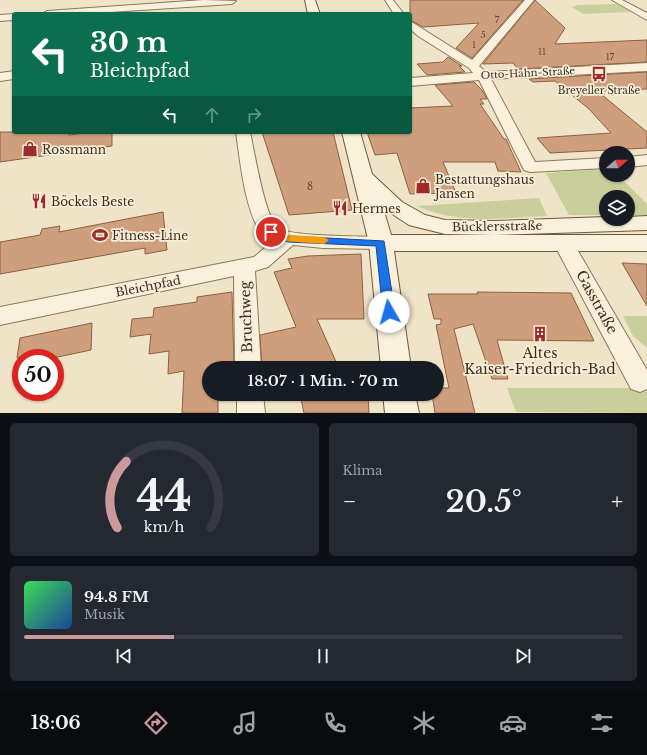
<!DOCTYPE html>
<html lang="de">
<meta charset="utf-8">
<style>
body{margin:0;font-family:"Libre Baskerville",serif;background:#242831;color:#f1f3f6;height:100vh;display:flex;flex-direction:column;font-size:15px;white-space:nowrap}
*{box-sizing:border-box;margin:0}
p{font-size:13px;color:#9ea1a6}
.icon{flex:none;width:22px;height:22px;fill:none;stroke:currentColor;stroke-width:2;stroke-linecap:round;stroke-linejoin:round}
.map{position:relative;height:413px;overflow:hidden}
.side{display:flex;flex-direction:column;gap:10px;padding:10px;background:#0d0f14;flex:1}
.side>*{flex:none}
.banner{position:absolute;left:12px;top:12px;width:400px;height:122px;border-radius:4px;box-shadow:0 1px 3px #0004;background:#0b6e4f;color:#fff;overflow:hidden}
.needle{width:26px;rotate:70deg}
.controls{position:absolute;left:599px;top:146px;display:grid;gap:8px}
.controls a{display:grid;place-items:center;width:36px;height:36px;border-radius:50%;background:#171b24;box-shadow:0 1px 3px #0004;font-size:20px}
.speed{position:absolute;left:12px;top:349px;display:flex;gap:8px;font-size:20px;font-weight:700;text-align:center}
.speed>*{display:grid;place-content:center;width:52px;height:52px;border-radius:50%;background:#171b24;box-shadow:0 1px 3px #0004;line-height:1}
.speed .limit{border:6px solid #d22;background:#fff;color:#111}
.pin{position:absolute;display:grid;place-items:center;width:34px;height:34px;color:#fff;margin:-17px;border:2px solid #fff;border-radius:50%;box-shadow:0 1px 4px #0007}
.me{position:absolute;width:44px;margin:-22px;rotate:353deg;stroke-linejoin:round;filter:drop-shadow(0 0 3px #0008)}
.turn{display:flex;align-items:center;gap:14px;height:84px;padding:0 12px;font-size:18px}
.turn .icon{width:52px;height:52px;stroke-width:2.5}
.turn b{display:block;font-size:28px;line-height:34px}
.lanes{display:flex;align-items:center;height:38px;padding:0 12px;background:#0003;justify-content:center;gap:20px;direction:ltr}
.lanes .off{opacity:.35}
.big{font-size:30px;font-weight:600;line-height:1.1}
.side .tile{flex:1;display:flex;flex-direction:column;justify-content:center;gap:6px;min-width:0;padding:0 14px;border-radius:6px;background:#242831}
.side .dial{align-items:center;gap:0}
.dial svg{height:104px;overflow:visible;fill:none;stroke:#363941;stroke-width:7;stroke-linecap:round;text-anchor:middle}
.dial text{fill:#f1f3f6;stroke:none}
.song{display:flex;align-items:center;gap:12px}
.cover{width:48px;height:48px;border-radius:6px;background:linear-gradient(135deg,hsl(130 70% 55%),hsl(220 70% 35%))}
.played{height:4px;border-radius:2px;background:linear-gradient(90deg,#cc999b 25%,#363941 25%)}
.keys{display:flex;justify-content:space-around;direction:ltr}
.heat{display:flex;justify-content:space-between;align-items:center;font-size:22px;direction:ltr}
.side .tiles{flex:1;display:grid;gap:10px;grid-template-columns:1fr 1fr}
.tile:last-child{grid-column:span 2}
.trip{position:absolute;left:202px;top:361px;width:242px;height:40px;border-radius:20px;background:#171b24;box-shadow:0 1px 3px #0004;font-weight:600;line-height:40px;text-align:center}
.tabs{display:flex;height:64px;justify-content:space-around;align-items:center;background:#090b0e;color:#9ea1a6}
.tabs .icon{width:28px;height:28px}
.tabs .active{color:#cc999b}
.tabs b{font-size:18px;color:#f1f3f6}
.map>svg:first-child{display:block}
.green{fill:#c9cf9b}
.building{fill:#cf9f7d;stroke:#8d5f41}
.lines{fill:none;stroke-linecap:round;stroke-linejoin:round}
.street-casing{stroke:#8d765c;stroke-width:2}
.secondary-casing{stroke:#6f573f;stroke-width:2}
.street{fill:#faf1dc;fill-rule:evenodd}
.secondary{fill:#faf1dc;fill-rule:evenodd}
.route{fill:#1a73e8;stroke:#114b97}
.slow{fill:#f59e0b}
.labels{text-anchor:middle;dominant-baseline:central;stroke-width:3.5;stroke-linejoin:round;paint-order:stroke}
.far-number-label{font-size:9px;fill:#624a37}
.far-street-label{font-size:10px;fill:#3d2e20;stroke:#f7eed8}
.far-poi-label{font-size:10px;fill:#3d2e20;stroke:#f7eed8}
.number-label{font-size:10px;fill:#624a37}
.poi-label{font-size:12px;fill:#3d2e20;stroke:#f7eed8;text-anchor:start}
.street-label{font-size:12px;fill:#3d2e20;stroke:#f7eed8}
.near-street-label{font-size:14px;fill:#3d2e20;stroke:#f7eed8}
.near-poi-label{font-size:14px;fill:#3d2e20;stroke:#f7eed8}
</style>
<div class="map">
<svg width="647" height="413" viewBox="0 0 647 413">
<rect width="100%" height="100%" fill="#f0e4c8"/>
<path class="green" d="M616,4l15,8 -48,2 -11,-7 5,-2z
M606,169v6h12l29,29v12l-19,-1v-18h-22v18h-37l-23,-42z
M539,198l8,18c-44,2 -89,9 -130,-10z
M623,316h24v32l-14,-12z
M647,382v31l-131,-1 -9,-24h131z"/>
<path class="building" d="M410,0h113l-51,58 -16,-10 23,-25 -56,4 -13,-7z
M535,0l30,28 -10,16 92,-4v22l-129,7 -5,-6 -30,1z
M448,57l14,9h-3l6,6 -38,3 -10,-11 26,-2z
M647,72v17l-46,2 4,3h-4l46,38v16l-97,5 -13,-15 74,-5 -22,-24 -34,-28 -22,1 -4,-3z
M474,82l8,8 5,9h-7l4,5h-4l24,35h2l15,33 -23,-1 -3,-9h-52l13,31 -46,1 -13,-41 -22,2 -8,-23h44l-1,-24 43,-2 -18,-21z
M0,132h70l-1,3 25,-3h18v14l-112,16z
M262,132h71l19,78 -63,5z
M163,212l4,38 -22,4v-6l-145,26v-32l40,-7 2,-6 18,-3 -1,6z
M361,254l3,65h-47l20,45 -20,4h-55l-2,-33 36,-8 -22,-55 18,-4 -4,-9 20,-3z
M622,263l25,1v42z
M232,292l2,76h-25v26h9v19h-36l2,-42 -16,3 1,-23 -20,3 2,-20 -21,3 2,-18 21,-2 1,-9 43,-6v-5z
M477,292l94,1 23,48 -97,-1 11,39h-16l-19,-55 -19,5 21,84h-40l-3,-19h5v-6h12l-13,-63 5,-1v-5h-7l-6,-25h50z
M92,323l-1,27 -38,8h-36l3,-20z
M300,394h68l1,19h-65z"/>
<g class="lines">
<defs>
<path id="street" d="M204,0l32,1 -4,3 -152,10h-38l5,-3z
M385,0h8l11,14h-10z
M525,0h9l-55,66 7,6 161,-9v8l-156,8 44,83 71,-4v10l-76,4 -6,-2 -45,-90 -69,6v-8l63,-5 -4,-5 -51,-32 -8,-7v-8l62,39z
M612,0h10l25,13v7z
M14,14v6l-14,1v-6z
M14,71v8l-14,2v-8z
M236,132h14c4,17 15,87 28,96 13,9 84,8 103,9l7,2 3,4 -3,4 -7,2 -58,-1 -30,-3 -25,22 -13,4 6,97h-26l-1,-92 -234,49v-18l254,-50 20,-17c-4,-1 -8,-2 -11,-5 -18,-21 -23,-75 -27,-103z
M647,155v10l-19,2v-10z
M564,238l7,2 3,4 73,126v19l-7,3 -9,-3 -77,-145 3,-4z
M237,394h26l2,19h-28z"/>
<path id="secondary" d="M305,0h10l5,14h-12z
M342,132h18l12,42 30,28 23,13 20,5 49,1 112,-4v2h22v-2l19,-1v14l-153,5 -49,-1 -36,-9 -26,-17 8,27h256v16h-253l17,117h-30l-12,-125z
M383,394h32l4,19h-34z"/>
</defs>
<use href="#street" class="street-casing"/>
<use href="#secondary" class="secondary-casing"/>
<use href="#street" class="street"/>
<use href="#secondary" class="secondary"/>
</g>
<path class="route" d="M267,229h7l15,7 95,5 11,71 -2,3 -4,2 -4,-2 -2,-3 -7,-66 -88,-4 -21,-8 -1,-2z"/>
<path class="slow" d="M288,235l36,2 5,3 -5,4 -40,-3 -1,-2 1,-3z"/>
<defs>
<symbol id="bus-bare" viewBox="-9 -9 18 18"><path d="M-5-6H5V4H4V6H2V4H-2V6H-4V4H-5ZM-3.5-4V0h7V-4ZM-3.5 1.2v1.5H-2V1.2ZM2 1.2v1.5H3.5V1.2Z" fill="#9e2a2b" stroke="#f7eed8" stroke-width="2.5" paint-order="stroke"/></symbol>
<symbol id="shop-bare" viewBox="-9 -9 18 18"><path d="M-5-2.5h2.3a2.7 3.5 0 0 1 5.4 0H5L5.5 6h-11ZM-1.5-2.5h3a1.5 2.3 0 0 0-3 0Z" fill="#9e2a2b" stroke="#f7eed8" stroke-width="2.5" paint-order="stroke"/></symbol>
<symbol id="restaurant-bare" viewBox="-9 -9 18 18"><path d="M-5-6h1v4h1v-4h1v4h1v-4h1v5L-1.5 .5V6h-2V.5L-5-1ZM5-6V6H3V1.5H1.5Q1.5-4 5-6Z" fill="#9e2a2b" stroke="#f7eed8" stroke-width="2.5" paint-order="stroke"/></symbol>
<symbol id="stadium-bare" viewBox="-9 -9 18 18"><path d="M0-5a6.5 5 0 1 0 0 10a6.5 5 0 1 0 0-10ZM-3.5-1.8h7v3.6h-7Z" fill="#9e2a2b" stroke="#f7eed8" stroke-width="2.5" paint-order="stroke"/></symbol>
<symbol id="building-bare" viewBox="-9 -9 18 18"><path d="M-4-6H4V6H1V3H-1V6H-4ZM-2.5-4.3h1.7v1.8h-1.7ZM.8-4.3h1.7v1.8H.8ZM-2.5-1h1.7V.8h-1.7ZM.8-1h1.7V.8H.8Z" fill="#9e2a2b" stroke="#f7eed8" stroke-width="2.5" paint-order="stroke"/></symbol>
</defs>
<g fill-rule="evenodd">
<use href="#bus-bare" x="588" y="63" width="22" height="22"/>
<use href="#shop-bare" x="19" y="138" width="22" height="22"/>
<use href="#shop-bare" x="412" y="175" width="22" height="22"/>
<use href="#restaurant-bare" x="28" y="190" width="22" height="22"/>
<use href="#restaurant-bare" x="329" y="197" width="22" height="22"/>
<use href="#stadium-bare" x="89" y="224" width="22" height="22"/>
<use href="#building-bare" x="529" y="323" width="22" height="22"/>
</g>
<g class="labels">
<g class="far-number-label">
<text x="497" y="19">7</text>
<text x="483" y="34">5</text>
<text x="474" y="44">1</text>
<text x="542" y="51">11</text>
<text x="610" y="56">17</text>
</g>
<g class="far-street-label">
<text transform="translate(528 73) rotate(-3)">Otto-Hahn-Straße</text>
</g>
<g class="far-poi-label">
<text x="599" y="90">Breyeller Straße</text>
</g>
<g class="number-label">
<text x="310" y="186">8</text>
</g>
<g class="poi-label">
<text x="42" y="149">Rossmann</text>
<text x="435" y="179">Bestattungshaus<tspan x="435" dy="14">Jansen</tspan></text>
<text x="51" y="201">Böckels Beste</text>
<text x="352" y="208">Hermes</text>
<text x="112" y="235">Fitness-Line</text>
</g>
<g class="street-label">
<text transform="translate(497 226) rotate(-1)">Bücklersstraße</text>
<text transform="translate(148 286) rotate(-11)">Bleichpfad</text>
</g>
<g class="near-street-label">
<text transform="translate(597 302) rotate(61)">Gasstraße</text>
<text transform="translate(246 317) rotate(-92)">Bruchweg</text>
</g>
<g class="near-poi-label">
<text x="540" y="353">Altes<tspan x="540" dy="16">Kaiser-Friedrich-Bad</tspan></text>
</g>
</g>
</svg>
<div class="controls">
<a><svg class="needle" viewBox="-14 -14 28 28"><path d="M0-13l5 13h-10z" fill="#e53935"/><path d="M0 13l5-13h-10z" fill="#9ea1a6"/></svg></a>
<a><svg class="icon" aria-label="layers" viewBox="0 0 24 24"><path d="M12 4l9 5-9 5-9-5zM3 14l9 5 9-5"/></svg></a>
</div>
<div class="speed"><div class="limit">50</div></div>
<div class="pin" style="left:271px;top:232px;background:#d93025"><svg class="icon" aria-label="arrive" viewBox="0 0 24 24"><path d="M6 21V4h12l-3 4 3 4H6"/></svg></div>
<svg class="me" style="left:389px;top:312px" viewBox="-20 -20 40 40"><circle r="19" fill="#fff"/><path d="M0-13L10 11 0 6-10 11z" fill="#1a73e8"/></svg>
<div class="trip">18:07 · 1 Min. · 70 m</div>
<div class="banner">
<div class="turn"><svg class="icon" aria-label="left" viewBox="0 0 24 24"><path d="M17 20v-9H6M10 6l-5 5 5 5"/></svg><div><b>30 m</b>Bleichpfad</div></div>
<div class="lanes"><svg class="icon" aria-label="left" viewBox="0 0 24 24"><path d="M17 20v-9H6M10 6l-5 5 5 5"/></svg><svg class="icon off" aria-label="ahead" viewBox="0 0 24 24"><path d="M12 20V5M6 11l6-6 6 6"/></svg><svg class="icon off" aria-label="right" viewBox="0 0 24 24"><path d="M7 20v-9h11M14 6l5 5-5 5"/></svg></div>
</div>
</div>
<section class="side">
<div class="tiles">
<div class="tile dial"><svg viewBox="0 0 100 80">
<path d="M14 69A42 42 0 1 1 86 69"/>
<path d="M14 69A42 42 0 0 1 21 18" stroke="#cc999b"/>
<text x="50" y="56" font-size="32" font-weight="700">44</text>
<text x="50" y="72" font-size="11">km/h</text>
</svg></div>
<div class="tile"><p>Klima</p>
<div class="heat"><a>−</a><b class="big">20.5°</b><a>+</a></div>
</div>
<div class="tile">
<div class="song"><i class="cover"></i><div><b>94.8 FM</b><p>Musik</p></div></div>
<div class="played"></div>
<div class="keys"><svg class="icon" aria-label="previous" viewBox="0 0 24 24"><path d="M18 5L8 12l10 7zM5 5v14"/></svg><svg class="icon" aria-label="pause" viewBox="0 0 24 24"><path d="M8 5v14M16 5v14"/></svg><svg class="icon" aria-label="next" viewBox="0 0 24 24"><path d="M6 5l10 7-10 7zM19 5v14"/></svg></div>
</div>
</div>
</section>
<nav class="tabs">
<b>18:06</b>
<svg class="icon active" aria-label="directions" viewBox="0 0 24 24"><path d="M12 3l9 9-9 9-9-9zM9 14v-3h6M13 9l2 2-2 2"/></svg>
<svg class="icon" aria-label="music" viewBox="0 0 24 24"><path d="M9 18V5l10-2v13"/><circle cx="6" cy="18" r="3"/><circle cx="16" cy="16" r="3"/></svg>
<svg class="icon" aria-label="phone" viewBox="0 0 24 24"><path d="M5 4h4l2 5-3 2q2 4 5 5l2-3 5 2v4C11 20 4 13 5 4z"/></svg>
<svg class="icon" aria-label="climate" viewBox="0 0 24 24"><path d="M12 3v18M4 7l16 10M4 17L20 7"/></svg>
<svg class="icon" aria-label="car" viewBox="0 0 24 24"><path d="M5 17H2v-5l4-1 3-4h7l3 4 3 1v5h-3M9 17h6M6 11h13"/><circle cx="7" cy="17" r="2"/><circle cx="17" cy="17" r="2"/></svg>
<svg class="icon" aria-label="filters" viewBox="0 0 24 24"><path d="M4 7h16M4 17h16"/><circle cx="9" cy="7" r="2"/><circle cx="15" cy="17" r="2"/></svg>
</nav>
